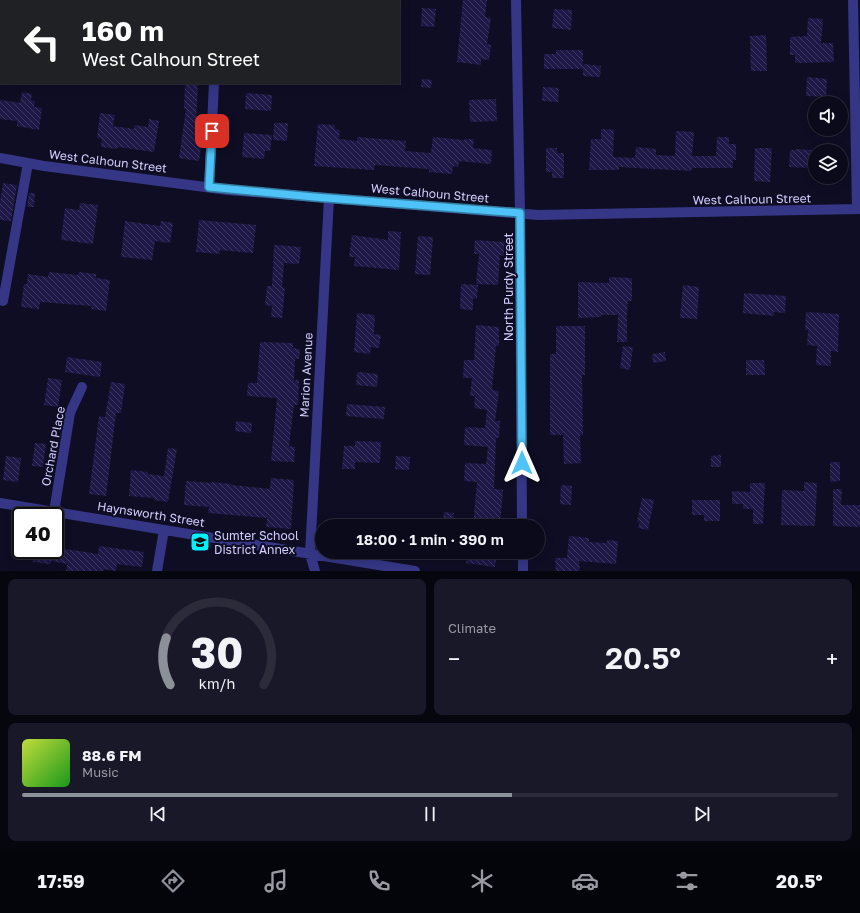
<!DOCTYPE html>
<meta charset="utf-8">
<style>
body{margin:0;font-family:"Golos Text",sans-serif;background:#191828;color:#f1f3f6;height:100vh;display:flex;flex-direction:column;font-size:15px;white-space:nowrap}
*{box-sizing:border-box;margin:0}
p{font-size:13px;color:#9a9aa3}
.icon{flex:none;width:22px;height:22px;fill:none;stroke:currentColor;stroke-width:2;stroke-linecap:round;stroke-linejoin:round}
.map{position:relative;height:571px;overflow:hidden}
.side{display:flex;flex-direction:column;gap:8px;padding:8px;background:#06060f;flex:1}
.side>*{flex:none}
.guide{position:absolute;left:0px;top:0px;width:400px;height:84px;box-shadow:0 2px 10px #0003,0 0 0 1px #2b2b3a;background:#202124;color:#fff;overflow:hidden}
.tools{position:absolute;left:808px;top:96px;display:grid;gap:8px}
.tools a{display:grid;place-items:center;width:40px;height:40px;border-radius:50%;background:#0b0a1b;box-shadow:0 2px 10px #0003,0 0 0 1px #2b2b3a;font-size:20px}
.speed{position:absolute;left:12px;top:507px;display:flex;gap:8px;font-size:20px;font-weight:700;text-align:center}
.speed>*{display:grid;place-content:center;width:52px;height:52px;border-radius:50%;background:#0b0a1b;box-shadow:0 2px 10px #0003,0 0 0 1px #2b2b3a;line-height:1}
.speed .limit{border:2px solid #111;border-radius:6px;background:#fff;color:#111}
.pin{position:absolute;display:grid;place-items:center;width:34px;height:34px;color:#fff;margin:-17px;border-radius:8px;box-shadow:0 2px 6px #0006}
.me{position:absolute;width:44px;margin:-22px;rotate:0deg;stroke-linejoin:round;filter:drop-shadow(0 0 3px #0008)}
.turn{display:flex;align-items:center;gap:14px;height:84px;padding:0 16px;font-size:18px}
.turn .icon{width:52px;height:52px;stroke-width:2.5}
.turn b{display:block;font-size:28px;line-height:34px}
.big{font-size:30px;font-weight:600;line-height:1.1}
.side .tile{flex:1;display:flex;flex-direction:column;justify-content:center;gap:6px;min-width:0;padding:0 14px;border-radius:8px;background:#191828}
.side .dial{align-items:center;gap:0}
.dial svg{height:104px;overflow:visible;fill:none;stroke:#2b2b3a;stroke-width:7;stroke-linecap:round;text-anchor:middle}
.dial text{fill:#f1f3f6;stroke:none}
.song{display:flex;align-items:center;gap:12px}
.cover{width:48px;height:48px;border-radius:6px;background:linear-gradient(135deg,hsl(70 70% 55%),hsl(120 70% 35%))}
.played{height:4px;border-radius:2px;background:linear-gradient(90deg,#8c9099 60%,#2b2b3a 60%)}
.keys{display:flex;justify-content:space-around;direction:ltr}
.heat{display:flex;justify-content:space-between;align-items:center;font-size:22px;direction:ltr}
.side .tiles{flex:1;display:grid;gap:8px;grid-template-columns:1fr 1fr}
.tile:last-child{grid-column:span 2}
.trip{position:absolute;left:315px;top:519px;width:230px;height:40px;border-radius:20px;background:#0b0a1b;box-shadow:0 2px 10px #0003,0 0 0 1px #2b2b3a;font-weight:600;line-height:40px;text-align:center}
.dock{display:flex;height:64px;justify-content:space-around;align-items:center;background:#04040b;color:#9a9aa3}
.dock .icon{width:28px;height:28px}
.dock .selected{color:#8c9099}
.dock b{font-size:18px;color:#f1f3f6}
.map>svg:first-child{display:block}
.building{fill:url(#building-back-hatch)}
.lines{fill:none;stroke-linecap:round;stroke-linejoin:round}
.minor{stroke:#353786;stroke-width:10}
.route-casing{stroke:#337fa1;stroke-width:10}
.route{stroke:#4fc3f7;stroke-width:7}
.labels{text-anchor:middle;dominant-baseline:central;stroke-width:4;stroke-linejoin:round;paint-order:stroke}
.street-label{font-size:12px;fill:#d3d0ff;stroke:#0f0d24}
.poi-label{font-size:12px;fill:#d3d0ff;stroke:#0f0d24;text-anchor:start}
</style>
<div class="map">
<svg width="860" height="571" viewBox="0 0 860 571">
<defs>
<pattern id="building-back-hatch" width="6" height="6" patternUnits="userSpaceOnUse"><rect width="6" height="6" fill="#1e1847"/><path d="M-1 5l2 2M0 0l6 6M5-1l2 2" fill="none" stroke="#3e3963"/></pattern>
</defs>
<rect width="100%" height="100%" fill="#0f0d24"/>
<path class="building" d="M463,0h24l-2,17 6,1 -4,26 4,1 -2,15 -8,-1v6l-24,-3z
M422,8l14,1 -2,18 -13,-1z
M554,9l18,1 -1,20 -19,-2z
M808,18l15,1 -2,24h12l1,19 -39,1v-8h-5v-18l17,-1z
M766,35l1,36h-16l-1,-35z
M556,50h27v17l1,-3 17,2 -1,11 -17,-1v-7h-39v-15h12z
M807,77l20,2 -1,18 -20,-1z
M422,79l10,1 -1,8 -10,-1z
M185,83h13l-2,41h2l-3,16 7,2 -3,19 -20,-3 7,-49h-2z
M543,87l16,1 -1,14 -16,-1z
M22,92l10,2 -1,6 4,1 -1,6 8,1 -3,22 -22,-4v-5l-17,-2v-19l20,3z
M246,93l26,2 -1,16 -26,-2z
M496,99l1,22 -27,1 -1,-22z
M100,113l15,2 -2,11 21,3v-4l14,2 1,-8 10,2 -5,31 -36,-5 -1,2 -16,-2 1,-8 -5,-1z
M274,123h14l-1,18 -14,-1z
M318,124l17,1v4l5,1 -1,9 18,2v-4l49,4 -1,10 26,2 2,-16 31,3v-1h10l-1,9 19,2 -1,14 -32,-3 -1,6 -5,-1 -1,8 -23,-2v-3l-54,-4 -1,5 -60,-4z
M601,129l13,1 -1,27 22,1 1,-11 20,2v6l19,1 1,-25 18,1 -2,24h24l1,-19h12v7h7v16h-3v8h-41l-1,3 -72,-4v3h-30l2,-31h10z
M244,133l28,2 -2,16h-5l-1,8 -22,-2z
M546,148h11v5h7v25h-12v-6h-6z
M755,148h17l-2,34 -16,-1z
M795,149l16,1 -1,18 -21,-1 1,-17h5z
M3,183l14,2 -6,36 -11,-1v-17z
M29,193h6l-1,14h-7z
M80,203l18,2 -5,39 -32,-4 4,-32 14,2z
M199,220l57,5 -3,28 -33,-3v4l-24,-2z
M125,221l35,5 1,-5 12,2 -3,20 -15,-2 -3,19 -31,-3z
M388,231l13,1 -2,38 -45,-4 1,-9h-6l3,-22 36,5z
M418,236l15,1 -3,38 -15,-1z
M475,240l30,2 -1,14 -4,-1 -2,30 -22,-1 3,-30h-5z
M274,245l27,2 -2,17 -15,-1 -2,24 3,1 -3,30 -11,-1 1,-11 -7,-1 2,-19h5z
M49,272l29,3 1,-3 17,2v4l14,2 -4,31 -15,-2 1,-3 -52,-4 -1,7 -18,-2 3,-23h3l1,-10 20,3z
M609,277l23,1v23h-4l-1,14v27h-10l1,-27h-17v2l-23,1v-36l31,1z
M461,284l17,1 -1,14 -4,-1v12l-13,-1z
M683,285l16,2 -2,32 -17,-1z
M744,293l42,3 -1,17 -11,-1v4l-31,-3z
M806,312l33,2 -1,38 -7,-1v15l-15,-1 1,-19 -10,-1 1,-15h-3z
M357,313l18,2 -1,19 7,1 -2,13 -8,-1 -1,7 -16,-2z
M476,325l23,2v19h-3l-4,44 7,1 -4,30h5l-1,17h-3l-2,51 9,1 -3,36h-27l4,-44 -13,-1 1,-18 21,1 2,-17 -24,-2 1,-18 20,1 2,-18 -13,-2 1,-12h-5l2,-18h-9l1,-18h10z
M556,326h29v49h-3l1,60h-3l1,28 -17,1 -1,-29h-13v-81h6z
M260,342l33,1v5l7,1 -1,10h-4l-1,21h5l-1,25h-4l-5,41 6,1 -1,15 -23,-1 6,-63 -30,-2 1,-13h9z
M623,346l10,1 -3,23 -10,-2z
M665,352l1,9 -13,2 -1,-9z
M67,357l35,5 -2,15 -35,-5z
M746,360h18l1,15h-19z
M357,372l21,2 -1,13 -21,-2z
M48,378l14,2 -4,27 -14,-2z
M111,382l14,2 -4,29h-5l-10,83 -17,-2 10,-78 6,1z
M347,404l38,3 -1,12 -38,-3z
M236,421l16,2 -1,10 -16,-2z
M355,441l26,1 -1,21 -25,-1v7h-13l2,-23h11z
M35,443l11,1 -3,23 -11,-1z
M168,448l9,1 -9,53 -14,-2v-2l-25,-2 2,-26 17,2v2l16,2z
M721,455v12h-10v-11z
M6,456l15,2 -3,24 -15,-2z
M396,456l14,1 -1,13 -14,-1z
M830,462h10v19l-10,1z
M271,478l23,2 -3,49 -25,-2 1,-9 -59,-5 1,-6 -25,-2 2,-24 26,2v-1l20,2 -1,1 39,4z
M804,482l13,1 -2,43 -34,-1 1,-35 22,1z
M750,483h15l-2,41h-10v-15h-10v-5h-11v-13l18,1z
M561,485l11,1 -1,19 -11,-1z
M833,489h9l-1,16h19v22l-27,-1z
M642,498l12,2 -6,30 -10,-2 2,-6 -3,-1z
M692,500h28v21h-16v-6h-12z
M444,512l10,1 -1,10h-10z
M569,536l20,2v4l18,1v-3l11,1 -2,23 -37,-3 1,10h-24l-1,-13h12z
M99,546l45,6 -2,15 -25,-3 -1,7 -12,-2 -1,2h-37l1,-7 -16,-3v3l-18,-2 2,-12h24v-2l39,6z
M467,552h30l-2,15 -29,-4z"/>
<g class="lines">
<path class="minor" d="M516,0l4,213 2,313
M853,0l4,209
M217,1v-1
M0,158l44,8 184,24 310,25 322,-6
M209,187l5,-104
M3,301l25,-138
M0,503l415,68
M54,512l16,-99 12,-26
M523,552v19
M157,571l7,-41
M315,571l-5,-17 19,-356"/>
</g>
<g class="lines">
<defs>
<path id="route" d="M212,131l-3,56 105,10 206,16 2,250"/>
</defs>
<use href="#route" class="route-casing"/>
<use href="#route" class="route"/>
</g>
<defs>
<symbol id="school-square" viewBox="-11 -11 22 22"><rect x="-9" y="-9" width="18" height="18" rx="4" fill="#00f1fb" stroke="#0f0d24"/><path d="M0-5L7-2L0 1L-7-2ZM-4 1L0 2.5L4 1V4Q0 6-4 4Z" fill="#111"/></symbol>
</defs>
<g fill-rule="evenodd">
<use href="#school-square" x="189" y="531" width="22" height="22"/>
</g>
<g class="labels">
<g class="street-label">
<text transform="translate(108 161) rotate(7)">West Calhoun Street</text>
<text transform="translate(430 193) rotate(5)">West Calhoun Street</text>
<text transform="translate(752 199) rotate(-1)">West Calhoun Street</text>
<text transform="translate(508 287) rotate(-90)">North Purdy Street</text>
<text transform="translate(306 375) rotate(-87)">Marion Avenue</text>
<text transform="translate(53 446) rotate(-79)">Orchard Place</text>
<text transform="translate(151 514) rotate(9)">Haynsworth Street</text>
</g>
<g class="poi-label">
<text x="214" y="535">Sumter School<tspan x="214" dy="14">District Annex</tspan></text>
</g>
</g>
</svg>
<div class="tools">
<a><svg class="icon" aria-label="sound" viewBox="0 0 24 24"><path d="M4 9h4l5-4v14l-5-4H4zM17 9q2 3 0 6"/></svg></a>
<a><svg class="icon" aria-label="layers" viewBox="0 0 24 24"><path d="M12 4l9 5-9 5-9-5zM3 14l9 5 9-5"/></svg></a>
</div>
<div class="speed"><div class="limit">40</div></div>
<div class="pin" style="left:212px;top:131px;background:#d93025"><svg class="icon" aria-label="arrive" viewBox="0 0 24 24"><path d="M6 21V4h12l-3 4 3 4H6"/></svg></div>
<svg class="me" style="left:522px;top:463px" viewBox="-20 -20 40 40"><path d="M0-17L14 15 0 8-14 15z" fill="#4fc3f7" stroke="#fff" stroke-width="4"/></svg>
<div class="trip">18:00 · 1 min · 390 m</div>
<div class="guide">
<div class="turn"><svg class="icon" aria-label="left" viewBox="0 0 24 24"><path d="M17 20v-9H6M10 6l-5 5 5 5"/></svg><div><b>160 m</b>West Calhoun Street</div></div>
</div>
</div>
<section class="side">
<div class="tiles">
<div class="tile dial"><svg viewBox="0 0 100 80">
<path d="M14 69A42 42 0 1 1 86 69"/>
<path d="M14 69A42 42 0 0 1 11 33" stroke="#8c9099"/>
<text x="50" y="56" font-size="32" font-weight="700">30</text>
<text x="50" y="72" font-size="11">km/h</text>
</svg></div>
<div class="tile"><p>Climate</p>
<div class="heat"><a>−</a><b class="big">20.5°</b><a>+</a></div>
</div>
<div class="tile">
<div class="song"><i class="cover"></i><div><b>88.6 FM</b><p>Music</p></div></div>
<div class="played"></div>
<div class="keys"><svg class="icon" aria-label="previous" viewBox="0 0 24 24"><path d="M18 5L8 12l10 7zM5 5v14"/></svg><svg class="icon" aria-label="pause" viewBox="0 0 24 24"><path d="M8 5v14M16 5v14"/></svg><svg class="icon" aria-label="next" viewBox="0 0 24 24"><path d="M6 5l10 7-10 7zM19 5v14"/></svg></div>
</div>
</div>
</section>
<nav class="dock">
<b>17:59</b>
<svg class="icon selected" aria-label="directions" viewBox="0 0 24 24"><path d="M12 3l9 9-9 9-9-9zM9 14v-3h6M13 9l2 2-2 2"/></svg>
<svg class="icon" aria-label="music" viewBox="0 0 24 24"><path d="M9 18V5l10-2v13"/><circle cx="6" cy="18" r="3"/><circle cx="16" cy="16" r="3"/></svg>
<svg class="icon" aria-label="phone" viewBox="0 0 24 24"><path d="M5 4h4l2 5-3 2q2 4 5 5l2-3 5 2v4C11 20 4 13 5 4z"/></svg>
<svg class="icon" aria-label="climate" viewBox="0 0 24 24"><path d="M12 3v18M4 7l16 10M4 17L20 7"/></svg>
<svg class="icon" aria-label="car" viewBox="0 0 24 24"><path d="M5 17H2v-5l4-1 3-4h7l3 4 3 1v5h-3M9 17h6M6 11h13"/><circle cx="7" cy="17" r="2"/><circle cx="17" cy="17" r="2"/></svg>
<svg class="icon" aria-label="filters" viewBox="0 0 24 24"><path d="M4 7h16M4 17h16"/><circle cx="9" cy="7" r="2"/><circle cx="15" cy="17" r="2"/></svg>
<b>20.5°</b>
</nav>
